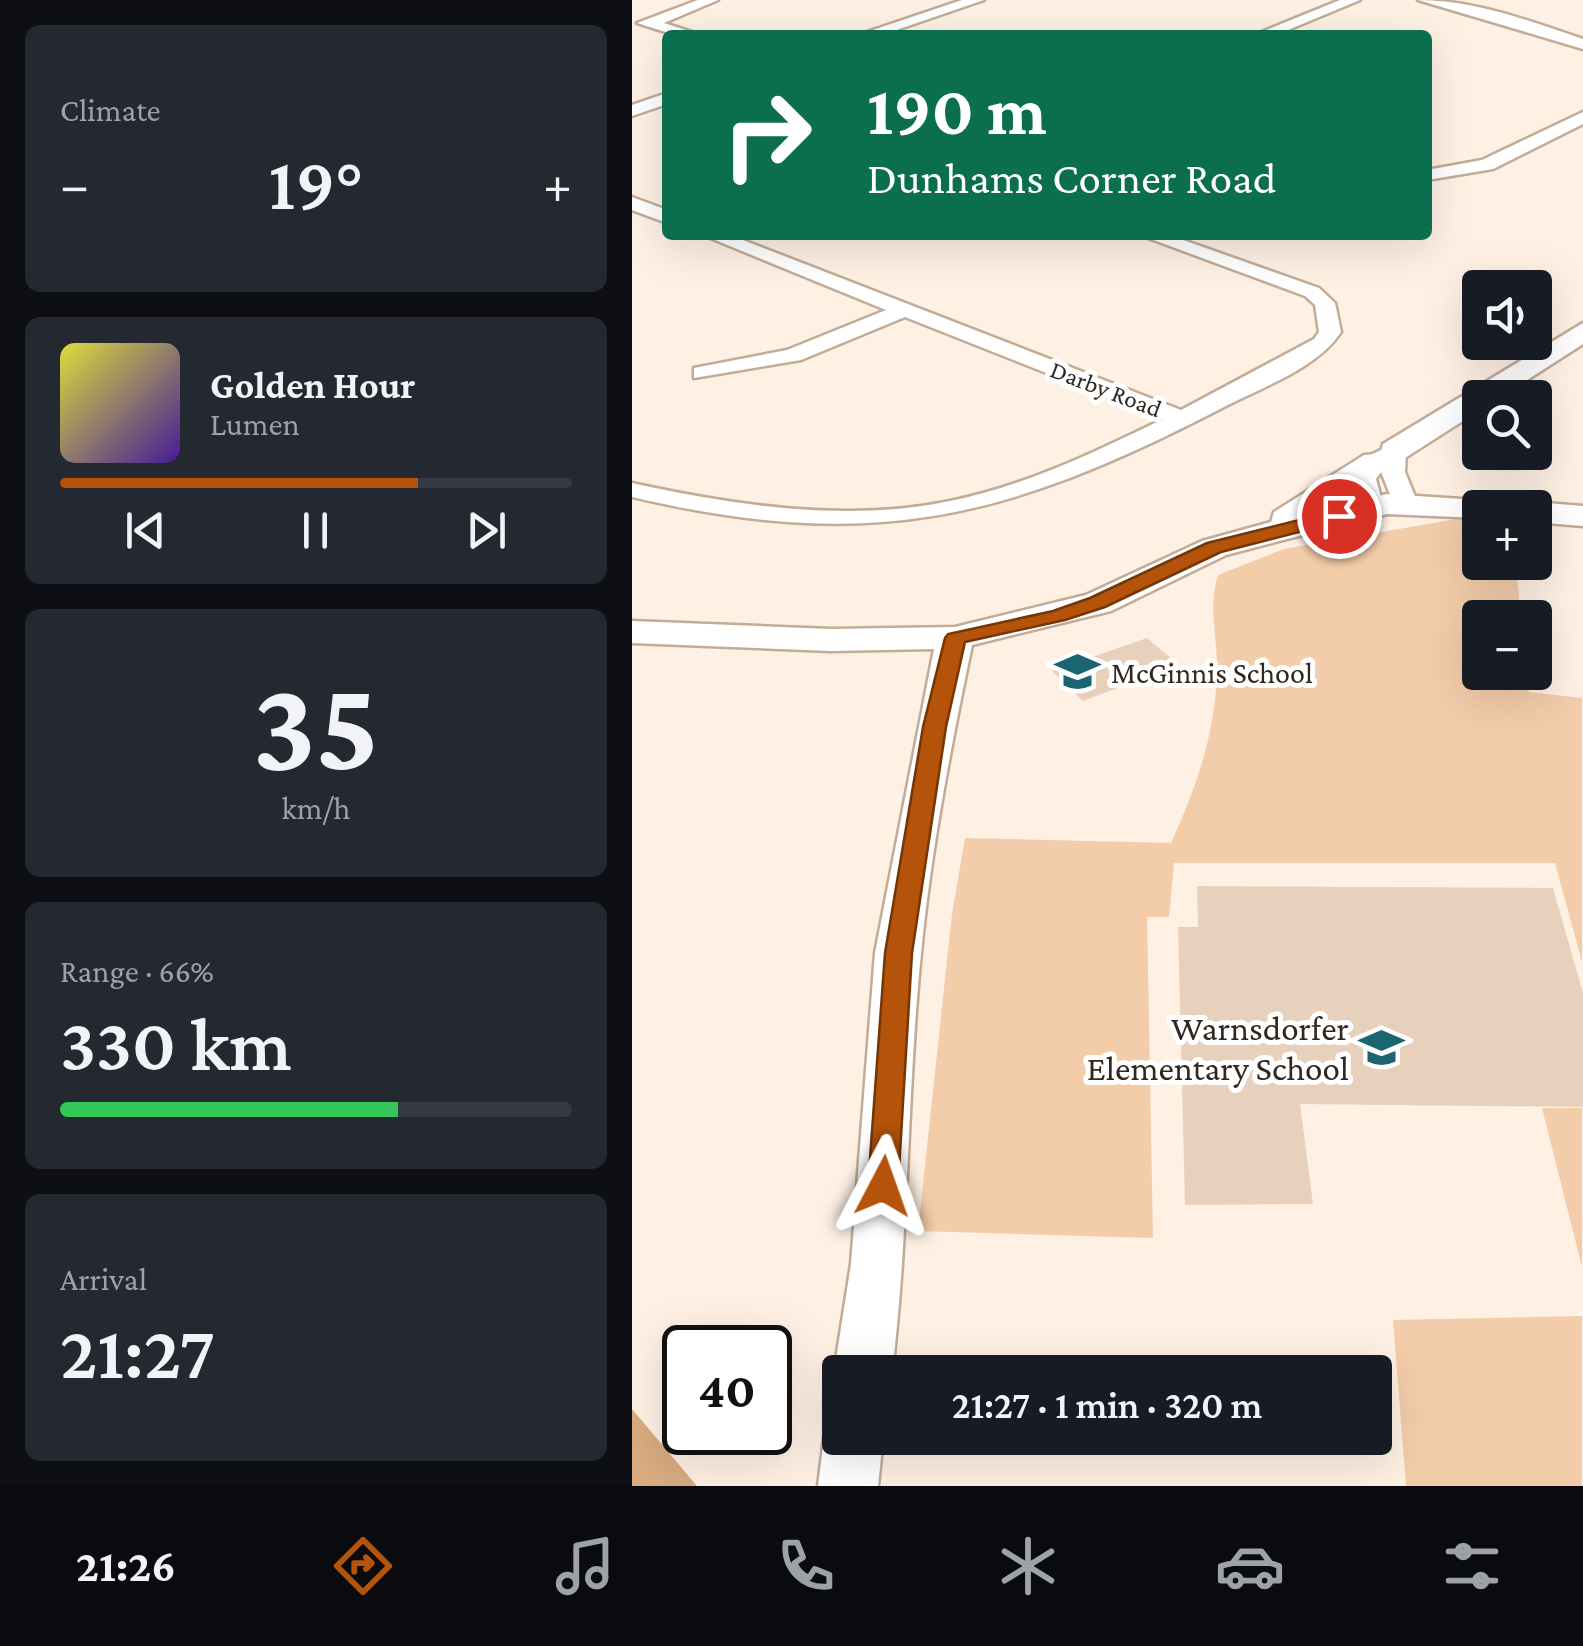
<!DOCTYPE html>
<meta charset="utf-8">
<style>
body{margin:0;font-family:"Crimson Pro",serif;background:#242831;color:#f1f3f6;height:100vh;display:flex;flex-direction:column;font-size:38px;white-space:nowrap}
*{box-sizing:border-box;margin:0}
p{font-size:32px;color:#9ea1a6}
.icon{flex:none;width:55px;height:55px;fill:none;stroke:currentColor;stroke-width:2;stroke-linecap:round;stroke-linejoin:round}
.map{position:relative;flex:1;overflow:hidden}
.sheet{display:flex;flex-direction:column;gap:25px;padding:25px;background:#0d0f14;width:632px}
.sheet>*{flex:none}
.hud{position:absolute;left:30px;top:30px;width:770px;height:210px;border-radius:10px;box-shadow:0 10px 40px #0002;background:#0b6e4f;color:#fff;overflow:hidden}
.tools{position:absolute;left:830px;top:270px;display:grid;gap:20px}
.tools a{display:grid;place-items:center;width:90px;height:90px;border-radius:10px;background:#171b24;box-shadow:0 10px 40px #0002;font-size:50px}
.speed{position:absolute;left:30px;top:1325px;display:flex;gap:20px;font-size:50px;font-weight:700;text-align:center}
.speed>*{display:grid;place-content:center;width:130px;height:130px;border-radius:50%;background:#171b24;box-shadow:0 10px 40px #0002;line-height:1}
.speed .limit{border:5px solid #111;border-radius:15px;background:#fff;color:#111}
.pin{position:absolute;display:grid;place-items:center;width:85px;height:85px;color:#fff;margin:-42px;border:5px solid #fff;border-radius:50%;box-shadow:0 2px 10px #0007}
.me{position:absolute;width:110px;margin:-55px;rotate:4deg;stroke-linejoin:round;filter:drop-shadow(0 0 8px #0008)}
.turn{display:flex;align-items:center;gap:35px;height:210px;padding:0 40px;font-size:45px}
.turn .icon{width:130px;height:130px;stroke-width:2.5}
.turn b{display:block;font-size:70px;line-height:85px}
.big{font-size:75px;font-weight:600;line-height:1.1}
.sheet .tile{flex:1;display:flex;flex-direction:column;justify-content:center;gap:15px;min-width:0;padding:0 35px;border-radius:15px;background:#242831}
.sheet .dial{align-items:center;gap:0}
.dial b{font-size:130px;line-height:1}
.song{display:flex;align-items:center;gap:30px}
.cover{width:120px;height:120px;border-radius:15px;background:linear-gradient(135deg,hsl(60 70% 55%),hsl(260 70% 35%))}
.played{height:10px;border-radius:5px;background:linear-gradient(90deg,#b45309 70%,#363941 70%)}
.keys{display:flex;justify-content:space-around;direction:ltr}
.heat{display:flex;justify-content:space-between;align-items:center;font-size:55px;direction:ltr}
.charge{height:15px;border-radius:8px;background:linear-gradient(90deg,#34c759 66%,#363941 0)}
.trip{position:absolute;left:190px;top:1355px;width:570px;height:100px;border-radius:10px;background:#171b24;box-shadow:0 10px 40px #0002;font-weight:600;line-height:100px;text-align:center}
.tab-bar{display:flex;height:160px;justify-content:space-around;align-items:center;background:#090b0e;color:#9ea1a6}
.tab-bar .icon{width:70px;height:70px}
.tab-bar .active{color:#b45309}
.tab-bar b{font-size:45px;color:#f1f3f6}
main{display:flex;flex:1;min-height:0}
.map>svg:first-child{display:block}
.green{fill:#f3cdaa}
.forest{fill:#d9ac81}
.building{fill:#e8d1bc}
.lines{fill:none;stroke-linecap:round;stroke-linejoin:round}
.street-casing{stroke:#c2ac98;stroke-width:5}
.secondary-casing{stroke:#c2ac98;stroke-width:5}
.street{fill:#fff;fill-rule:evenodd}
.secondary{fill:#fff;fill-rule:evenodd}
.route{fill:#b45309;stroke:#753606;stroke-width:2.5}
.labels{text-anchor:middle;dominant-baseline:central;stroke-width:10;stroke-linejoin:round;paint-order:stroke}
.far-street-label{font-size:25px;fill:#302820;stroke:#fff}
.poi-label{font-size:30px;fill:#302820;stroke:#fff;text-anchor:start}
.near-poi-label{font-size:35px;fill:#302820;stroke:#fff;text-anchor:end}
</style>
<main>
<section class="sheet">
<div class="tile"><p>Climate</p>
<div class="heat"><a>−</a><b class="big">19°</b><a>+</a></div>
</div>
<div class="tile">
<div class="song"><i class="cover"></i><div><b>Golden Hour</b><p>Lumen</p></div></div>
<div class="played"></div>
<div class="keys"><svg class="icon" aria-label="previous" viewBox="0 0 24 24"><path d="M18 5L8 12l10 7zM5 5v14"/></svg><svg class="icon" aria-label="pause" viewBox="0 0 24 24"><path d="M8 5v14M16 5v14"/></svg><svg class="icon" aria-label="next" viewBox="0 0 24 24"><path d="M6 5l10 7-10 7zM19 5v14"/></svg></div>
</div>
<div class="tile dial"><b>35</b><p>km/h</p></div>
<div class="tile"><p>Range · 66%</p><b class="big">330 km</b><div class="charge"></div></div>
<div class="tile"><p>Arrival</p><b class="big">21:27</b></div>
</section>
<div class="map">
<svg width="951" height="1486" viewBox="0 0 951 1486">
<rect width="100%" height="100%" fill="#fef0e3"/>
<path class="green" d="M847,515l1,47 36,1 5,54 -41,1v54l46,1 3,19 53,6v264l-27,-99h-381l-5,54h-22l6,321 -235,-7 34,-317 13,-76 206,5c26,-58 45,-110 46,-175 0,-32 -9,-61 1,-93l66,-26z
M910,1108h40v159z
M950,1316v170h-176l-13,-166z"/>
<path class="forest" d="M0,1409l65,77h-65z"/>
<path class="building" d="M515,638l32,27 -96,36 -31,-30z
M565,886l356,2 30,105v114l-283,-3 13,100 -128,1 -7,-278h20z"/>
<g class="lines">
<defs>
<path id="street" d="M66,0h20l-54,23 37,12h-26l-38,-12z
M330,0h22l-102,35h-24z
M708,0h20l-84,35h-22z
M786,0c56,0 112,21 165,39v10z
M35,93v11l-35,12v-11z
M951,112v12l-90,45 -66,11v-10l55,-10z
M0,197l35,13v13l-35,-13z
M71,235h27l451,175 133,-71 5,-7 -4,-27 -10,-9 -165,-61h29l150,53 16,15 6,29c-25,38 -82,56 -121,77 -215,111 -348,144 -588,88v-14c101,22 215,40 318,18 75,-15 145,-49 213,-82l-258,-102 -104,43 -107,18v-10l93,-18 99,-40z
M762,444l12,7 -1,21 13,32 -4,5h-18l-15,-37 -5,7 8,30 -13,8 -9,-3 -10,-35 14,-22z"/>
<path id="secondary" d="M951,323v21l-84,54h-19v12l-75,48 -16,1 -3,10 -62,40 63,-15 105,7 4,7h-16v10l-93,-4 -104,26 -57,15 -115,56 -139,34c-21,101 -41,205 -51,308 -14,140 -12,280 -29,419h-52v11l-6,-11 17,-108 24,-311 59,-304 -103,2 -199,-8v-22l199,8 124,-2 131,-32 116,-54 69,-19 3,-10 90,-57 16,-1 3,-10z
M902,502l49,4v20l-49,-4v-14h-14z
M208,1417v21h43l-5,48h-60l6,-48 9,-19z"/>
</defs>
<use href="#street" class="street-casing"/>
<use href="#secondary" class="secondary-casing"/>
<use href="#street" class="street"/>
<use href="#secondary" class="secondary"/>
</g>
<path class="route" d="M707,510l10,6 -3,4 -125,32 -116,55 -40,13 -100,22 -19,85 -34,226 -14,233 -5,9h-21l-4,-9 17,-233 38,-226 22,-89 3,-4 105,-23 37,-13 117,-55z"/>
<defs>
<symbol id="school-bare" viewBox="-9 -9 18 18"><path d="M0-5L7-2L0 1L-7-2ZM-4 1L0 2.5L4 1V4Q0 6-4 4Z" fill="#1a656f" stroke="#fff" stroke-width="2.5" paint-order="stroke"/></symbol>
</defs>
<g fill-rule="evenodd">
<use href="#school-bare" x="414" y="640" width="63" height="63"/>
<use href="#school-bare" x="718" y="1016" width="63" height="63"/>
</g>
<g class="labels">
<g class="far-street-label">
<text transform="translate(474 389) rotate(21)">Darby Road</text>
</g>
<g class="poi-label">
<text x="479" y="672">McGinnis School</text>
</g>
<g class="near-poi-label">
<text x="717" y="1028">Warnsdorfer<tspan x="717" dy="40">Elementary School</tspan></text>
</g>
</g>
</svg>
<div class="tools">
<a><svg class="icon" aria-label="sound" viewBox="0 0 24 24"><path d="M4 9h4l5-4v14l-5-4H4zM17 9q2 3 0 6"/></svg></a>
<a><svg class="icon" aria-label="search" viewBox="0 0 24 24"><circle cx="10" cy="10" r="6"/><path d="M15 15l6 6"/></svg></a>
<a>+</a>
<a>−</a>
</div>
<div class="speed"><div class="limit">40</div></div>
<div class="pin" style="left:707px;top:516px;background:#d93025"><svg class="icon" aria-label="arrive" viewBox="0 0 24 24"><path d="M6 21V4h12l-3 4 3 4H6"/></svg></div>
<svg class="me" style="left:251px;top:1186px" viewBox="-20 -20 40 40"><path d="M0-17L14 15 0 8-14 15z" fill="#b45309" stroke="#fff" stroke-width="4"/></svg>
<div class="trip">21:27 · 1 min · 320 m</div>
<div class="hud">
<div class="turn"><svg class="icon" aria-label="right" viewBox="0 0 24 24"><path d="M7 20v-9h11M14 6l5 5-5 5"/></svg><div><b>190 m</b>Dunhams Corner Road</div></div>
</div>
</div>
</main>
<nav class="tab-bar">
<b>21:26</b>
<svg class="icon active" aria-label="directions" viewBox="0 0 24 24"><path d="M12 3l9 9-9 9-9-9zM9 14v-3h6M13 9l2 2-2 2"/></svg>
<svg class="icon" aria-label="music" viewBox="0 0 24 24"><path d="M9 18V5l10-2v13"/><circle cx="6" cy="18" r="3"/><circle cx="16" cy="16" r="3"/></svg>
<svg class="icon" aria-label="phone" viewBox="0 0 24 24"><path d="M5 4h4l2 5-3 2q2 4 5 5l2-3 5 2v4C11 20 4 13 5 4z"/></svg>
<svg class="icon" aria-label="climate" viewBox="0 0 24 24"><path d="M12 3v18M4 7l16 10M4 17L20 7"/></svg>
<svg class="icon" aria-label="car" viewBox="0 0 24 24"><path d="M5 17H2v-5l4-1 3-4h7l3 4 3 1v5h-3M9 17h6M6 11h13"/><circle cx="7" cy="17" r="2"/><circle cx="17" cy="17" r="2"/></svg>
<svg class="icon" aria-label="filters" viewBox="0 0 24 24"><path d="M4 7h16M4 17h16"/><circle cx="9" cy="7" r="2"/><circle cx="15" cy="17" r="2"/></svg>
</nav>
